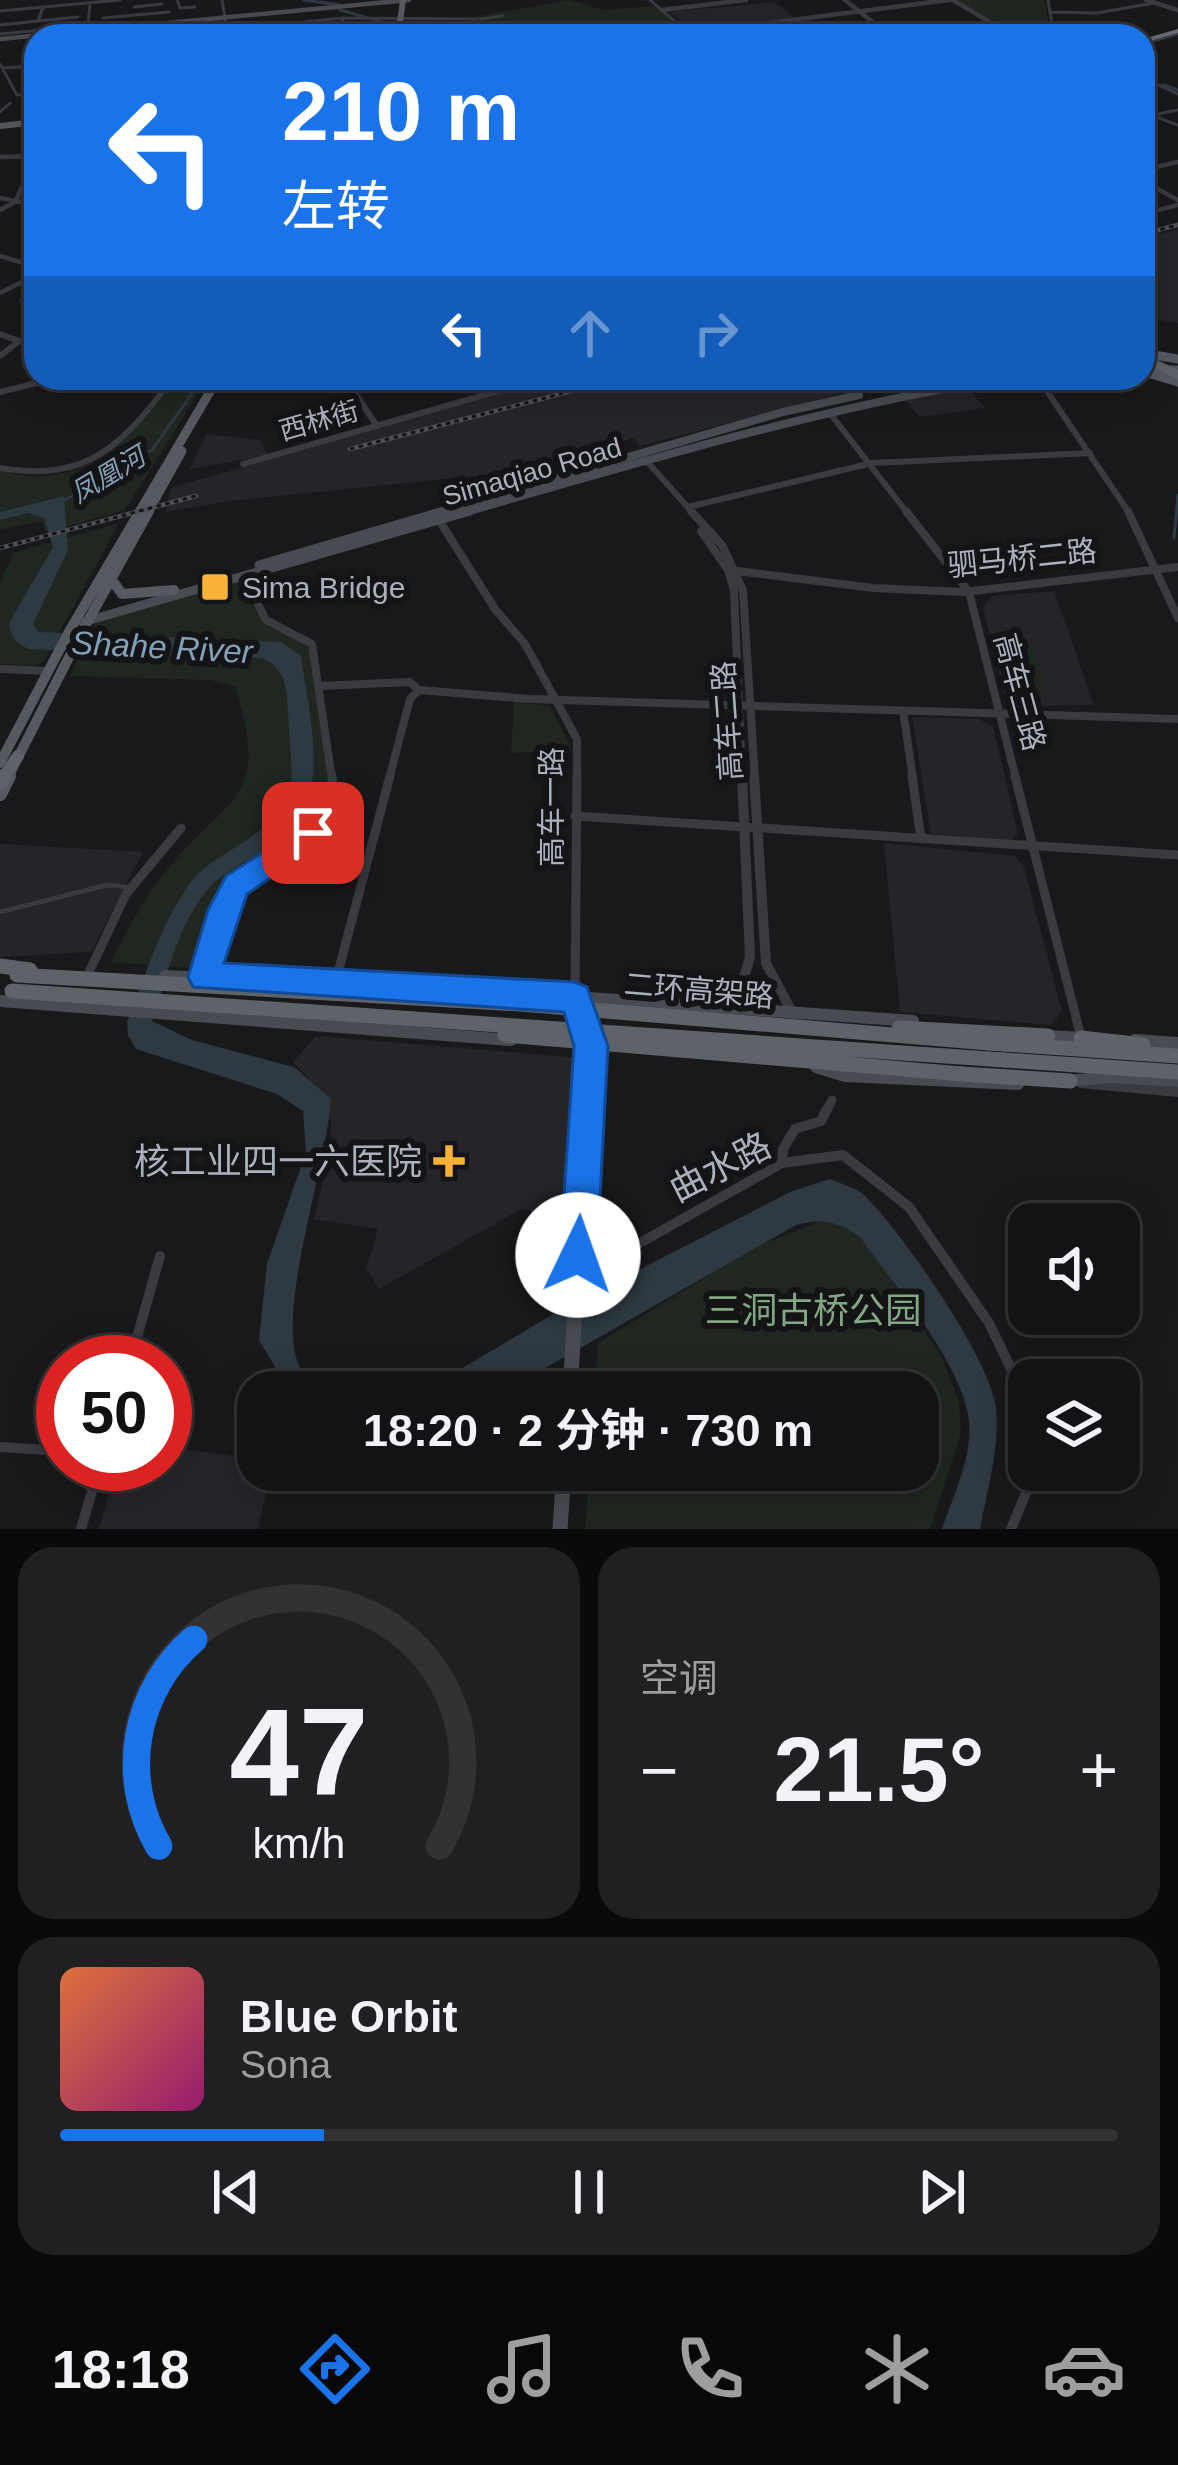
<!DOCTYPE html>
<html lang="zh">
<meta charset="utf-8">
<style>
body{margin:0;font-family:Helvetica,"Noto Sans SC",sans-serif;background:#202022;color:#f1f3f6;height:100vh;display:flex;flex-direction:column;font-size:45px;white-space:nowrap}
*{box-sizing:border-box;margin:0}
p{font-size:39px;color:#9d9ea0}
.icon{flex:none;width:66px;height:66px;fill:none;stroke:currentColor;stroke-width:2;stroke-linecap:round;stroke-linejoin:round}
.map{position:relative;height:1529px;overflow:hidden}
.panel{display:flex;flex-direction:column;gap:18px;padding:18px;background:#0a0a0c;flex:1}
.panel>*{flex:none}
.guide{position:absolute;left:24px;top:24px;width:1131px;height:366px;border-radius:36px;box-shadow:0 6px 30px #0003,0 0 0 3px #323234;background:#1a73e8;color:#fff;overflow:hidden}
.fabs{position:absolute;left:1008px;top:1203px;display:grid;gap:24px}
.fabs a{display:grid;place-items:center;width:132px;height:132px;border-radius:24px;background:#131315;box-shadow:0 6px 30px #0003,0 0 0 3px #323234;font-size:60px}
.speed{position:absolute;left:36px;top:1335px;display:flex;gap:24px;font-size:60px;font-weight:700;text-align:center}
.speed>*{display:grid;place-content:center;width:156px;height:156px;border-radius:50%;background:#131315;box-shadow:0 6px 30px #0003,0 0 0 3px #323234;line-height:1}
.speed .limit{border:18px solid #d22;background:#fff;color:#111}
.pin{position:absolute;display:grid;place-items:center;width:102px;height:102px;color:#fff;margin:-51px;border-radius:24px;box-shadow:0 6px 18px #0006}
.me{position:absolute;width:132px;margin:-66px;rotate:3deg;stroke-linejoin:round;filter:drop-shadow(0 0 9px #0008)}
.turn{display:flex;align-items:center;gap:42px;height:252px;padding:0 60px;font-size:54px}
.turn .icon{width:156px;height:156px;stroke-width:2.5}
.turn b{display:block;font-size:84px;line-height:102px}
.lanes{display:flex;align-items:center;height:114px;padding:0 60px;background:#0003;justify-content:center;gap:60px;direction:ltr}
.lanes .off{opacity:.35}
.big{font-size:90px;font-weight:700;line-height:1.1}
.panel .tile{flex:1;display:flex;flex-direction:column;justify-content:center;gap:18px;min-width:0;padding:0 42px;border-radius:36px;background:#202022}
.panel .dial{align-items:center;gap:0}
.dial svg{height:312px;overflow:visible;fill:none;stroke:#323234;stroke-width:7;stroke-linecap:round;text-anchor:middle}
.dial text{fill:#f1f3f6;stroke:none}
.song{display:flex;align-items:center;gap:36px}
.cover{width:144px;height:144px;border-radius:18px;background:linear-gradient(135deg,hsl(20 70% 55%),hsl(320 70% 35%))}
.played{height:12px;border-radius:6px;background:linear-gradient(90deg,#1a73e8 25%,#323234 25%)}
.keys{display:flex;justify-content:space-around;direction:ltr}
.heat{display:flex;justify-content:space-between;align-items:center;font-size:66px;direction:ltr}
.panel .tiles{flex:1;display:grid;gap:18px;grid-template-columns:1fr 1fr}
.tile:last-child{grid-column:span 2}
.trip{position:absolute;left:237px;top:1371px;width:702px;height:120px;border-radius:36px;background:#131315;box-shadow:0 6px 30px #0003,0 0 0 3px #323234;font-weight:700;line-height:120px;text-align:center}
.tab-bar{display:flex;height:192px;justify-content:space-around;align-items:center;background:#080808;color:#9d9ea0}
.tab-bar .icon{width:84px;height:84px}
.tab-bar .selected{color:#1a73e8}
.tab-bar b{font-size:54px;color:#f1f3f6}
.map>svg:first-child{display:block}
.built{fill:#252529}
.green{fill:#1f2720}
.water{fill:#2e3941}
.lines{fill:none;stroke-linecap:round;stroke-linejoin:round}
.stream{stroke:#2e3941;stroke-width:3}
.pedestrian-far1{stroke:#3a3b41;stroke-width:3}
.pedestrian{stroke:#3a3b41;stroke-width:4.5}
.minor-far5{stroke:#3a3b41;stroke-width:3}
.minor-far4{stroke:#3a3b41;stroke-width:4.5}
.minor-far3{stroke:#3a3b41;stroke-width:6}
.minor-far2{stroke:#3a3b41;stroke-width:8}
.minor-far1{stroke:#3a3b41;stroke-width:9}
.minor{stroke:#3a3b41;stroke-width:10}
.tertiary-far3{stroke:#3a3b41;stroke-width:4.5}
.tertiary-far2{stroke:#3a3b41;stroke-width:6}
.tertiary-far1{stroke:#3a3b41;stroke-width:8}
.tertiary{stroke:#3a3b41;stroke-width:10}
.secondary-far4{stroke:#484b51;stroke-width:4.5}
.secondary-far3{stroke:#484b51;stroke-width:8}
.secondary-far2{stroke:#484b51;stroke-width:9}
.secondary-far1{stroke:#484b51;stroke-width:12}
.secondary{stroke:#484b51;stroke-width:15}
.primary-far3{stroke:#565960;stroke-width:6}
.primary-far2{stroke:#565960;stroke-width:9}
.primary-far1{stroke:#565960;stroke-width:10}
.primary{stroke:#565960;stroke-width:14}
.trunk-far1{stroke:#5e6269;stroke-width:12}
.trunk{stroke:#5e6269;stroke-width:15}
.motorway{fill:#666a72;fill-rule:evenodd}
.rail-casing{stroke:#4d5056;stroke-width:4.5}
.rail{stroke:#141417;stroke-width:3;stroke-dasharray:4.5;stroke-linecap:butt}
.primary-bridge-far1{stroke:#565960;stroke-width:9}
.primary-bridge{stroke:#565960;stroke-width:10}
.trunk-bridge-far1{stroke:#5e6269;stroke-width:9}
.trunk-bridge{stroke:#5e6269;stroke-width:15}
.route{fill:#1a73e8;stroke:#114b97;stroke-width:3}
.poi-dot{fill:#f8b235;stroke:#141417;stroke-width:4.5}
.labels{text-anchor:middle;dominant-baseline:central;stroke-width:12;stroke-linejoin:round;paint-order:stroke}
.far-street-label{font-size:27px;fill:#abb1bc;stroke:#141417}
.far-water-label{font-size:27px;font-style:italic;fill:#82a0b7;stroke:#141417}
.street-label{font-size:30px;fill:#abb1bc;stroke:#141417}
.poi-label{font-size:30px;fill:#abb1bc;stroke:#141417;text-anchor:start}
.water-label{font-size:33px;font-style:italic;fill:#82a0b7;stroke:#141417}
.near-poi-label{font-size:36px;fill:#abb1bc;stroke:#141417;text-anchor:end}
.near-street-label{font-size:36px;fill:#abb1bc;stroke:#141417}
.near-park-label{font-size:36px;fill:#82a783;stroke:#141417}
</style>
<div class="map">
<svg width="1178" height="1529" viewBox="0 0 1178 1529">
<rect width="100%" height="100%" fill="#19191c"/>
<path class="built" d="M774,2l22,17 -103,11 -25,-18z
M1178,229v94l-35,-6v-79z
M551,378h279l16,14 -205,54 -8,-8 -104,29 6,12 -50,14 -12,-17 -243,25 -65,11 6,-24z
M968,388l17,20 -66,9 -16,-19z
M206,434l55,6 6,15 -77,14z
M1054,591l40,114 -86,1 -25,-99 10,-11z
M912,717l67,2 14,8 25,106 -7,7 -80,-6z
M884,843l131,13 9,11 38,145 -11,13 -151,-13z
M0,844l143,8 -52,100 -91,5z
M316,1036l265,22 -16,159 -44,-8 -142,80 -13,-20 12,-40 -64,-10 16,-69 1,-30 -13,-31 -25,-27z
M165,1447l93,12v11h13l-13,59h-159l19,-65h47z"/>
<path class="green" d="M570,0l33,10 51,-4 35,30h-232h12l-8,-13h11l1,-6z
M957,0h88l5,36h-32z
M178,378h30l-83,132 -79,22 -4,-11 -42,9v-59c87,22 130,-32 178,-93z
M119,523l-75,138 -7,5 -37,-2v-81l13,-30z
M242,580c21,64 40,34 68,70l19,134c-9,58 -63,60 -98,97 -20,22 -28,60 -39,87l-81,-6c17,-33 34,-67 58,-95 64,-76 101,-66 66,-181l-25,-6 -140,-4 27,-55z
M995,641l38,2 16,55 -41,-2z
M514,702l36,4 22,44 -61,3z
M830,1217l30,14 81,125 18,45 2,32 -31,96h-345l5,-59h328v-78h-323l3,-49 156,-95z"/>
<path class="water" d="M64,496l4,54 -35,74 5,8 243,10 20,14c7,53 31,137 -14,178 -25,23 -60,31 -82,59 -28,35 -39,86 -53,128l40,19 102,27 37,32c-4,66 -56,215 -32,266 5,10 19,19 26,27h-35l-31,-52 8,-76 39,-112 -3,-41 -26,-17 -141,-45 -8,-14 -1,-13c18,-45 33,-96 61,-136 10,-16 28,-26 43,-36 77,-47 60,-58 57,-138 -1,-24 -2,-43 -26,-54l-233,-9c-14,-6 -18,-11 -20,-26l44,-76 -9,-29 -16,-5 -28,7v-8z
M830,1179c11,5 25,8 34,16 37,36 127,164 132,214 4,39 -9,81 -16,120h-38c11,-33 31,-73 27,-108 -7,-59 -75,-135 -108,-183 -23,-17 -38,-20 -65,-13l-277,158 -22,9h-75l135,-80 233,-120z"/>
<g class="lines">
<path class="stream" d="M304,0l36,5
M340,10l46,13 -6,13
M1143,87l21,-2 14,5
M63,501l89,-51 51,-72
M1174,538l4,-43"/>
<path class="pedestrian-far1" d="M480,19l23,-3"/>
<path class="pedestrian" d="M0,912l107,-27 20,2"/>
<path class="minor-far5" d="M177,0l3,8 15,-1
M222,0l6,36
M650,0l42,36
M1048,0l6,36
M43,7l-5,14 40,-4
M134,7l28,-3
M0,11l120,-11
M1050,12l47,1 57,-10
M103,18l66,-6
M788,21l17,15
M0,25l38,-4
M0,34l75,-7
M87,36l3,-33
M172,36l170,-18 135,1
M332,36l12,-18
M0,64l17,31h19
M2,68l34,-2
M1143,78l35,16
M0,112l10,-9
M1143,112l35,13
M1158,114l20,-4"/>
<path class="minor-far4" d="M0,157l36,-1
M1143,170l35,-8
M0,198l36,7
M0,210l15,-8 21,-44
M1143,214l35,-9
M0,256l36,11
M0,293l36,-18
M24,303l12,-5"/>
<path class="minor-far3" d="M27,300l-4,1 3,10 10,-2
M0,334l36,13
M0,356l19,-15
M345,378l32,48
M1038,378l92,136
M0,392l57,-14
M829,412l79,102
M243,464l301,-86
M0,468c89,15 123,-24 173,-90
M688,507l184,-44 218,-10"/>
<path class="minor-far2" d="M906,511l63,81 47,187
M1128,511l50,107
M439,520l56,89 30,35 52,95v40
M729,570l144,18 91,4 214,-25
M244,577l22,43 46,24 20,135
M0,669l48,2
M320,686l90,-4 9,8 111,9 648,20
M903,710l10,69
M389,779l21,-80 9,-9"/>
<path class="minor-far1" d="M912,776l9,63
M1015,776l66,261
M575,816l603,39
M89,972l37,-78 55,-66
M204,977c8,-28 13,-68 32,-91 32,-37 105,-47 96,-110
M335,984l55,-208
M575,997l2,-221
M826,1112l6,-12"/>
<path class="minor" d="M782,1163l1,-14 12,-20 26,-8 6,-12
M580,1255l35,2 167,-94 61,-8 66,52 80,116 27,56 13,53
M130,1362l30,-106
M0,1447l63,4
M81,1529l19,-65
M1011,1529l17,-41 2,-18"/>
<path class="tertiary-far3" d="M845,0l45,36
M953,0l60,36
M1146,0l32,10
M662,10l84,-10
M688,33l261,-33
M1143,43l35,-10
M1143,181l35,19"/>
<path class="tertiary-far2" d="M642,456l52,58"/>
<path class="tertiary-far1" d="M691,511l31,34 21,45 12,189
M701,531l27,39 6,21 8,188"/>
<path class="tertiary" d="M754,776l12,187 27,51
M734,1010l16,-53 -8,-181
M1081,1083l97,9"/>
<path class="secondary-far4" d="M0,39l409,-39"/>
<path class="secondary-far3" d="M900,387l50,-9
M433,514l350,-102 76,-17
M459,514c182,-52 360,-106 546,-136"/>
<path class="secondary-far2" d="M259,565l185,-54
M83,622l387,-111"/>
<path class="secondary-far1" d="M165,976l410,21 338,24
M0,1001l511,39
M579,1008l12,38 -4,66
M1045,1036l41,2
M1135,1040l43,3
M816,1067l29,9 173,8
M1066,1081l46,-4 66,4"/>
<path class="secondary" d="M570,1392l17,-283
M560,1529l4,-59"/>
<path class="primary-far3" d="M398,36l5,-36
M0,126l36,-4"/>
<path class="primary-far2" d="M1143,353l35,6
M1144,372l34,10
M138,514l80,-136
M147,514l35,-63"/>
<path class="primary-far1" d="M112,580l10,14 52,-4
M84,628l65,-117
M70,630l70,-119
M0,763l52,-99
M7,779l57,-112"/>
<path class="primary" d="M0,794l9,-18"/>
<path class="trunk-far1" d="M2,779l16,-23"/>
<path class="trunk" d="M0,782l4,-6
M899,1028l149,8
M1081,1038l62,7
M989,1043l189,13
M1004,1060l174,12
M962,1074l108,7"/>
<path class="motorway" d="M1178,29v4l-35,10v-4z"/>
<defs>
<path id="rail" d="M1143,234l35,-9
M350,449l271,-71
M0,548l196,-52"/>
</defs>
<use href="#rail" class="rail-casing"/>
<use href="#rail" class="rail"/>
<path class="primary-bridge-far1" d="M1143,370h35"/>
<path class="primary-bridge" d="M52,664l18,-34
M64,667l20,-39"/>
<path class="trunk-bridge-far1" d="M1143,358l35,17"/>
<path class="trunk-bridge" d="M0,966l30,4
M17,975l504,29 468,39
M12,991l992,69
M505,1035l457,39"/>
</g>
<path class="route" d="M313,821l10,3 4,9 -4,8 -76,53 -23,69 351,19 12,5 21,59 -11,209 -5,13 -14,5 -13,-5 -5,-13 14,-209 -10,-34 -371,-25 -5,-10 20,-67 18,-34z"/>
<g class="poi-dot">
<rect x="200" y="572" width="30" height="30" rx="6"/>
<path d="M443 1143h12v12h12v12h-12v12h-12v-12h-12v-12h12z"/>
</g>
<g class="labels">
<g class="far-street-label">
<text transform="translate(319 421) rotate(-16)">西林街</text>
<text transform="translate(532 472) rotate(-16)">Simaqiao Road</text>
</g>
<g class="far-water-label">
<text transform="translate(108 475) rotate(-31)">凤凰河</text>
</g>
<g class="street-label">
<text transform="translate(1022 558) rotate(-6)">驷马桥二路</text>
<text transform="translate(1020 692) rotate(75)">高车三路</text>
<text transform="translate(727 721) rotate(-94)">高车二路</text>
<text transform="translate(551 807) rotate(-90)">高车一路</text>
<text transform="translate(699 990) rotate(5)">二环高架路</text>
</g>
<g class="poi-label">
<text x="242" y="587">Sima Bridge</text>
</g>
<g class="water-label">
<text transform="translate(162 647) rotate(3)">Shahe River</text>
</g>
<g class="near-poi-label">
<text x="422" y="1161">核工业四一六医院</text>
</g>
<g class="near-street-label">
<text transform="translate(720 1167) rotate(-27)">曲水路</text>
</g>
<g class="near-park-label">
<text x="813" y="1310">三洞古桥公园</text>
</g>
</g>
</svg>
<div class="fabs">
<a><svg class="icon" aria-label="sound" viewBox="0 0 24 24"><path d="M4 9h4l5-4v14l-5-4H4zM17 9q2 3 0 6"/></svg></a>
<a><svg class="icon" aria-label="layers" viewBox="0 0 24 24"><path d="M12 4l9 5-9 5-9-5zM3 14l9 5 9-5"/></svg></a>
</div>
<div class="speed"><div class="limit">50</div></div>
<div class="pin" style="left:313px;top:833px;background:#d93025"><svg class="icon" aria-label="arrive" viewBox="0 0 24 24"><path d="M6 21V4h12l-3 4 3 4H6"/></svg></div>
<svg class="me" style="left:578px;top:1255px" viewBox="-20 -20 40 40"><circle r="19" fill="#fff"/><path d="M0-13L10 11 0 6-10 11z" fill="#1a73e8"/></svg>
<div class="trip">18:20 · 2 分钟 · 730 m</div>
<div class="guide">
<div class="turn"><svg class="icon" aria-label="left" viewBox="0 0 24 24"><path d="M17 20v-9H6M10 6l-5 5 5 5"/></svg><div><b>210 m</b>左转</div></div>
<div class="lanes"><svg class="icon" aria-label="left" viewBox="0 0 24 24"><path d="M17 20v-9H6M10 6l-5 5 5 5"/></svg><svg class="icon off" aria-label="ahead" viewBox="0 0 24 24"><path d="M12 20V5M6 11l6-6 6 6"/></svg><svg class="icon off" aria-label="right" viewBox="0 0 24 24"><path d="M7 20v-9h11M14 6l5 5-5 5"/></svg></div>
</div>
</div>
<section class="panel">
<div class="tiles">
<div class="tile dial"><svg viewBox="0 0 100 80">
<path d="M14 69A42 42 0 1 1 86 69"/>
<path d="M14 69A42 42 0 0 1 23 16" stroke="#1a73e8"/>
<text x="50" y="56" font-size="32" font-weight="700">47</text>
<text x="50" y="72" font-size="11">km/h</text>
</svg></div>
<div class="tile"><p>空调</p>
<div class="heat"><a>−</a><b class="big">21.5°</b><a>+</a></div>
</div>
<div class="tile">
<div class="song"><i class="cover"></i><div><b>Blue Orbit</b><p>Sona</p></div></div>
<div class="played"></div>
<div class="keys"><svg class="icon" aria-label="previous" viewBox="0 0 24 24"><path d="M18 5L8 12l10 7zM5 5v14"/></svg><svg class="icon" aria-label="pause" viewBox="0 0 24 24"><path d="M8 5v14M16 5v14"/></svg><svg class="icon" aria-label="next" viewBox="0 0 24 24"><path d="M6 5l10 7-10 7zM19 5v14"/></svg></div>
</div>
</div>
</section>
<nav class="tab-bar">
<b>18:18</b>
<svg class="icon selected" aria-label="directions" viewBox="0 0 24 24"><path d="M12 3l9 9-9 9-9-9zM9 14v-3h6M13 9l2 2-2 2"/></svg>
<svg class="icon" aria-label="music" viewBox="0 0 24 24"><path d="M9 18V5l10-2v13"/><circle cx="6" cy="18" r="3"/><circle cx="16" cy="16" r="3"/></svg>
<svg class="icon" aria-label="phone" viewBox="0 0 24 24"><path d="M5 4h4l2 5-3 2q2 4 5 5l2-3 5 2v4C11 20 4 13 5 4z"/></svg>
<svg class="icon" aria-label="climate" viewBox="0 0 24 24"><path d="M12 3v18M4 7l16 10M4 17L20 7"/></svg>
<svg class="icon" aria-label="car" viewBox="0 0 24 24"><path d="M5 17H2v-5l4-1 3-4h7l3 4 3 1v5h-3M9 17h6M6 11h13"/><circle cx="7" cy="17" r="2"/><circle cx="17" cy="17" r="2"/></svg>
</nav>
